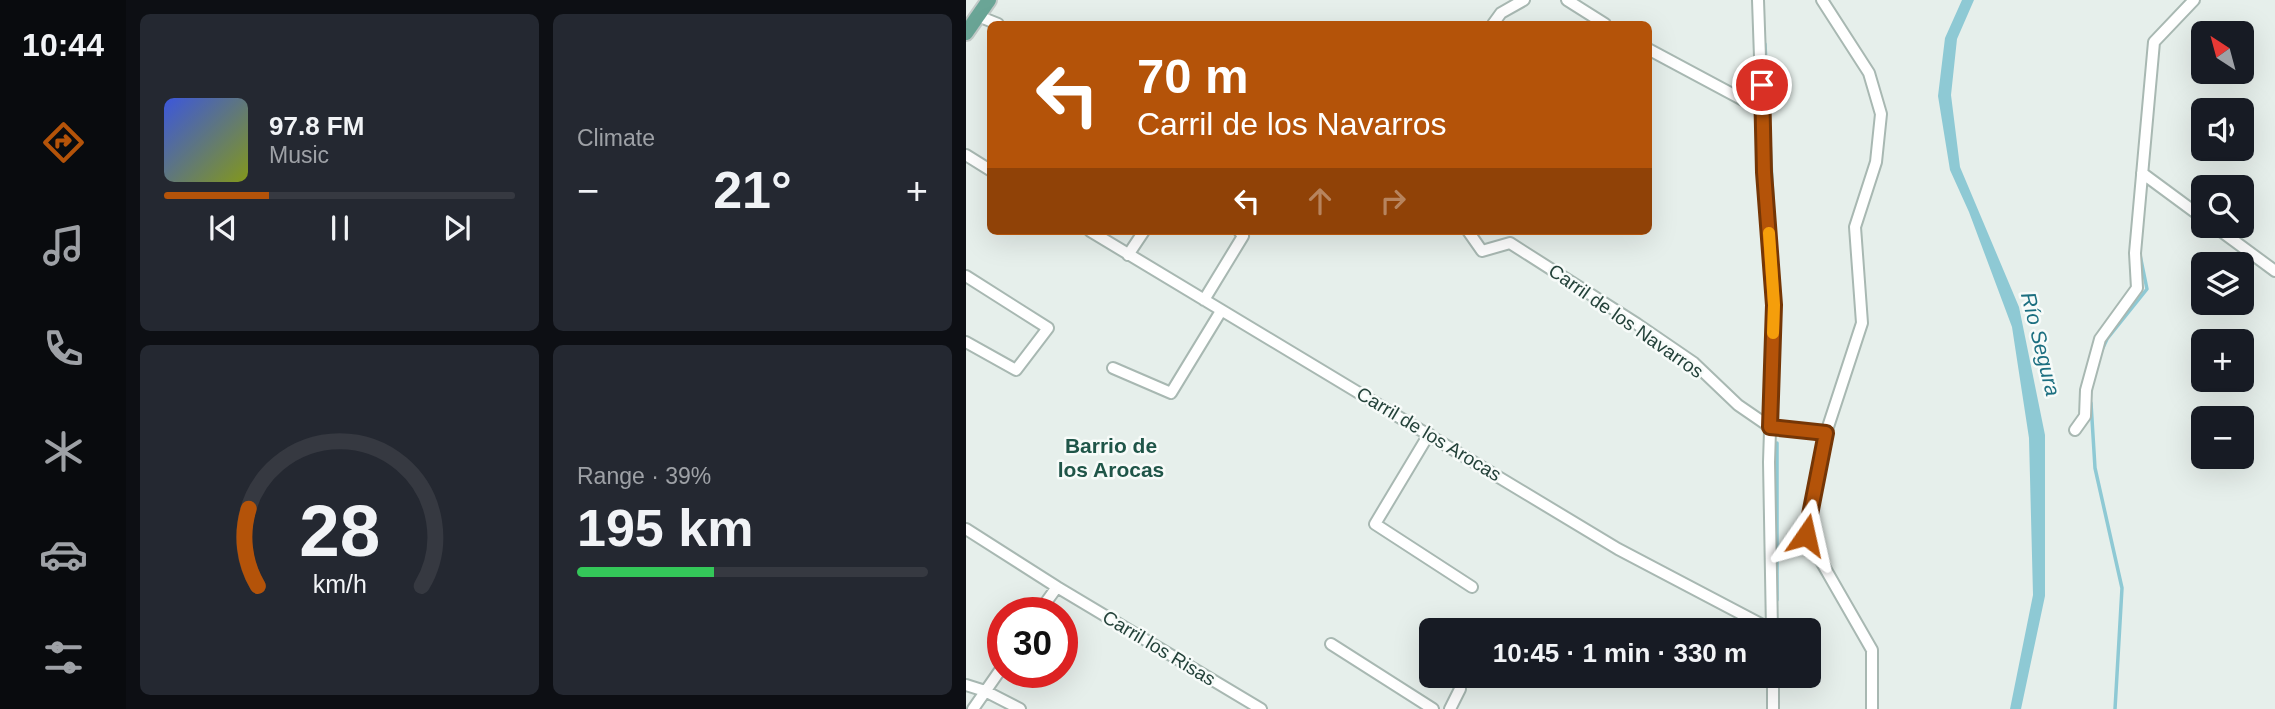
<!DOCTYPE html>
<meta charset="utf-8">
<style>
body{margin:0;font-family:Arial,sans-serif;background:#242831;color:#f1f3f6;height:100vh;display:flex;flex-direction:column;font-size:26px;white-space:nowrap}
*{box-sizing:border-box;margin:0}
p{font-size:23px;color:#9ea1a6}
.icon{flex:none;width:38px;height:38px;fill:none;stroke:currentColor;stroke-width:2;stroke-linecap:round;stroke-linejoin:round}
.map{position:relative;flex:1;overflow:hidden}
.panel{display:flex;flex-direction:column;gap:14px;padding:14px;background:#0d0f14;width:840px}
.panel>*{flex:none}
.banner{position:absolute;left:21px;top:21px;width:665px;height:214px;border-radius:10px;box-shadow:0 7px 28px #0002;background:#b45309;color:#fff;overflow:hidden}
.needle{width:46px;rotate:324deg}
.tools{position:absolute;left:1225px;top:21px;display:grid;gap:14px}
.tools a{display:grid;place-items:center;width:63px;height:63px;border-radius:10px;background:#171b24;box-shadow:0 7px 28px #0002;font-size:35px}
.speed{position:absolute;left:21px;top:597px;display:flex;gap:14px;font-size:35px;font-weight:700;text-align:center}
.speed>*{display:grid;place-content:center;width:91px;height:91px;border-radius:50%;background:#171b24;box-shadow:0 7px 28px #0002;line-height:1}
.speed .limit{border:10px solid #d22;background:#fff;color:#111}
.pin{position:absolute;display:grid;place-items:center;width:60px;height:60px;color:#fff;margin:-30px;border:4px solid #fff;border-radius:50%;box-shadow:0 2px 7px #0007}
.me{position:absolute;width:77px;margin:-38px;rotate:11deg;stroke-linejoin:round;filter:drop-shadow(0 0 5px #0008)}
.turn{display:flex;align-items:center;gap:24px;height:147px;padding:0 35px;font-size:32px}
.turn .icon{width:91px;height:91px;stroke-width:2.5}
.turn b{display:block;font-size:49px;line-height:60px}
.lanes{display:flex;align-items:center;height:66px;padding:0 35px;background:#0003;justify-content:center;gap:35px;direction:ltr}
.lanes .off{opacity:.35}
.big{font-size:52px;font-weight:700;line-height:1.1}
.panel .tile{flex:1;display:flex;flex-direction:column;justify-content:center;gap:10px;min-width:0;padding:0 24px;border-radius:10px;background:#242831}
.panel .dial{align-items:center;gap:0}
.dial svg{height:182px;overflow:visible;fill:none;stroke:#363941;stroke-width:7;stroke-linecap:round;text-anchor:middle}
.dial text{fill:#f1f3f6;stroke:none}
.song{display:flex;align-items:center;gap:21px}
.cover{width:84px;height:84px;border-radius:10px;background:linear-gradient(135deg,hsl(230 70% 55%),hsl(70 70% 35%))}
.played{height:7px;border-radius:4px;background:linear-gradient(90deg,#b45309 30%,#363941 30%)}
.keys{display:flex;justify-content:space-around;direction:ltr}
.heat{display:flex;justify-content:space-between;align-items:center;font-size:38px;direction:ltr}
.charge{height:10px;border-radius:5px;background:linear-gradient(90deg,#34c759 39%,#363941 0)}
.panel .tiles{flex:1;display:grid;gap:14px;grid-template-columns:repeat(2,1fr)}
.trip{position:absolute;left:453px;top:618px;width:402px;height:70px;border-radius:10px;background:#171b24;box-shadow:0 7px 28px #0002;font-weight:700;line-height:70px;text-align:center}
main{display:flex;flex:1;min-height:0}
.dock{display:flex;flex-direction:column;width:126px;justify-content:space-around;align-items:center;background:#090b0e;color:#9ea1a6}
.dock .icon{width:49px;height:49px}
.dock .current{color:#b45309}
.dock b{font-size:32px;color:#f1f3f6}
.map>svg:first-child{display:block}
.water{fill:#8ec9d4}
.lines{fill:none;stroke-linecap:round;stroke-linejoin:round}
.stream{stroke:#8ec9d4;stroke-width:3.5}
.minor-casing{stroke:#a8b8b2;stroke-width:14}
.major-casing{stroke:#c2cac8;stroke-width:18}
.minor{stroke:#fff;stroke-width:10}
.major{stroke:#6aa596;stroke-width:14}
.route-casing{stroke:#753606;stroke-width:18}
.route{stroke:#b45309;stroke-width:12}
.slow{stroke:#f59e0b;stroke-width:12}
.labels{text-anchor:middle;dominant-baseline:central;stroke-width:5;stroke-linejoin:round;paint-order:stroke}
.street-label{font-size:19px;fill:#24423a;stroke:#f7fbf9}
.water-label{font-size:21px;font-style:italic;fill:#1c6f80;stroke:#f7fbf9}
.neighbourhood-label{font-size:21px;font-weight:bold;fill:#1f5548;stroke:#f7fbf9}
</style>
<main>
<nav class="dock">
<b>10:44</b>
<svg class="icon current" aria-label="directions" viewBox="0 0 24 24"><path d="M12 3l9 9-9 9-9-9zM9 14v-3h6M13 9l2 2-2 2"/></svg>
<svg class="icon" aria-label="music" viewBox="0 0 24 24"><path d="M9 18V5l10-2v13"/><circle cx="6" cy="18" r="3"/><circle cx="16" cy="16" r="3"/></svg>
<svg class="icon" aria-label="phone" viewBox="0 0 24 24"><path d="M5 4h4l2 5-3 2q2 4 5 5l2-3 5 2v4C11 20 4 13 5 4z"/></svg>
<svg class="icon" aria-label="climate" viewBox="0 0 24 24"><path d="M12 3v18M4 7l16 10M4 17L20 7"/></svg>
<svg class="icon" aria-label="car" viewBox="0 0 24 24"><path d="M5 17H2v-5l4-1 3-4h7l3 4 3 1v5h-3M9 17h6M6 11h13"/><circle cx="7" cy="17" r="2"/><circle cx="17" cy="17" r="2"/></svg>
<svg class="icon" aria-label="filters" viewBox="0 0 24 24"><path d="M4 7h16M4 17h16"/><circle cx="9" cy="7" r="2"/><circle cx="15" cy="17" r="2"/></svg>
</nav>
<section class="panel">
<div class="tiles">
<div class="tile">
<div class="song"><i class="cover"></i><div><b>97.8 FM</b><p>Music</p></div></div>
<div class="played"></div>
<div class="keys"><svg class="icon" aria-label="previous" viewBox="0 0 24 24"><path d="M18 5L8 12l10 7zM5 5v14"/></svg><svg class="icon" aria-label="pause" viewBox="0 0 24 24"><path d="M8 5v14M16 5v14"/></svg><svg class="icon" aria-label="next" viewBox="0 0 24 24"><path d="M6 5l10 7-10 7zM19 5v14"/></svg></div>
</div>
<div class="tile"><p>Climate</p>
<div class="heat"><a>−</a><b class="big">21°</b><a>+</a></div>
</div>
<div class="tile dial"><svg viewBox="0 0 100 80">
<path d="M14 69A42 42 0 1 1 86 69"/>
<path d="M14 69A42 42 0 0 1 10 35" stroke="#b45309"/>
<text x="50" y="56" font-size="32" font-weight="700">28</text>
<text x="50" y="72" font-size="11">km/h</text>
</svg></div>
<div class="tile"><p>Range · 39%</p><b class="big">195 km</b><div class="charge"></div></div>
</div>
</section>
<div class="map">
<svg width="1309" height="709" viewBox="0 0 1309 709">
<rect width="100%" height="100%" fill="#e6efeb"/>
<path class="water" d="M996,0h12l-17,39 -6,56 9,72 59,140 26,128v161l-24,113h-11l23,-114 -4,-157 -17,-111 -43,-115 -19,-42 -12,-74 7,-58z"/>
<g class="lines">
<path class="stream" d="M799,44l12,234
M1135,352l6,-13 40,-50 -8,-39
M1125,403l4,65 27,120 -7,121
M811,416l1,-64
M811,600v-157"/>
<defs>
<path id="minor" d="M601,0l38,24
M792,0l6,172 10,133 -5,157 3,168
M856,0l47,73 12,41 -5,48 -21,65 7,96 -36,110 -20,102 66,115v59
M12,16l20,8
M527,24l8,-11 23,-13
M682,49l99,53 15,4
M0,155l24,15
M1176,173l61,45
M1248,226l61,45
M124,231l528,318 154,81
M502,231l14,20 28,-8 127,81 57,39 44,42 32,22 56,6
M162,255l16,-24
M0,276l82,52 -32,42 -50,-28
M238,300l39,-64 -4,-5
M147,368l58,25 50,-82
M1109,430l10,-14 1,-26 14,-51 37,-51 -2,-35 19,-211 40,-42
M463,434l-54,90 97,63
M0,529l91,58 -18,25
M91,587l204,122
M365,644l102,65
M807,676v33
M0,685l19,6 35,18
M7,709l30,-43
M484,709l10,-20"/>
<path id="major" d="M0,33l23,-33"/>
</defs>
<use href="#minor" class="minor-casing"/>
<use href="#major" class="major-casing"/>
<use href="#minor" class="minor"/>
<use href="#major" class="major"/>
</g>
<g class="lines">
<defs>
<path id="route" d="M796,85l2,87 10,133 -4,122 56,6 -20,102"/>
</defs>
<use href="#route" class="route-casing"/>
<use href="#route" class="route"/>
<path class="slow" d="M803,233l5,72 -1,28"/>
</g>
<g class="labels">
<g class="street-label">
<text transform="translate(660 321) rotate(35)">Carril de los Navarros</text>
<text transform="translate(463 434) rotate(31)">Carril de los Arocas</text>
<text transform="translate(193 648) rotate(31)">Carril los Risas</text>
</g>
<g class="water-label">
<text transform="translate(1075 344) rotate(76)">Río Segura</text>
</g>
<g class="neighbourhood-label">
<text x="145" y="445">Barrio de<tspan x="145" dy="24">los Arocas</tspan></text>
</g>
</g>
</svg>
<div class="tools">
<a><svg class="needle" viewBox="-14 -14 28 28"><path d="M0-13l5 13h-10z" fill="#e53935"/><path d="M0 13l5-13h-10z" fill="#9ea1a6"/></svg></a>
<a><svg class="icon" aria-label="sound" viewBox="0 0 24 24"><path d="M4 9h4l5-4v14l-5-4H4zM17 9q2 3 0 6"/></svg></a>
<a><svg class="icon" aria-label="search" viewBox="0 0 24 24"><circle cx="10" cy="10" r="6"/><path d="M15 15l6 6"/></svg></a>
<a><svg class="icon" aria-label="layers" viewBox="0 0 24 24"><path d="M12 4l9 5-9 5-9-5zM3 14l9 5 9-5"/></svg></a>
<a>+</a>
<a>−</a>
</div>
<div class="speed"><div class="limit">30</div></div>
<div class="pin" style="left:796px;top:85px;background:#d93025"><svg class="icon" aria-label="arrive" viewBox="0 0 24 24"><path d="M6 21V4h12l-3 4 3 4H6"/></svg></div>
<svg class="me" style="left:840px;top:535px" viewBox="-20 -20 40 40"><path d="M0-17L14 15 0 8-14 15z" fill="#b45309" stroke="#fff" stroke-width="4"/></svg>
<div class="trip">10:45 · 1 min · 330 m</div>
<div class="banner">
<div class="turn"><svg class="icon" aria-label="left" viewBox="0 0 24 24"><path d="M17 20v-9H6M10 6l-5 5 5 5"/></svg><div><b>70 m</b>Carril de los Navarros</div></div>
<div class="lanes"><svg class="icon" aria-label="left" viewBox="0 0 24 24"><path d="M17 20v-9H6M10 6l-5 5 5 5"/></svg><svg class="icon off" aria-label="ahead" viewBox="0 0 24 24"><path d="M12 20V5M6 11l6-6 6 6"/></svg><svg class="icon off" aria-label="right" viewBox="0 0 24 24"><path d="M7 20v-9h11M14 6l5 5-5 5"/></svg></div>
</div>
</div>
</main>
